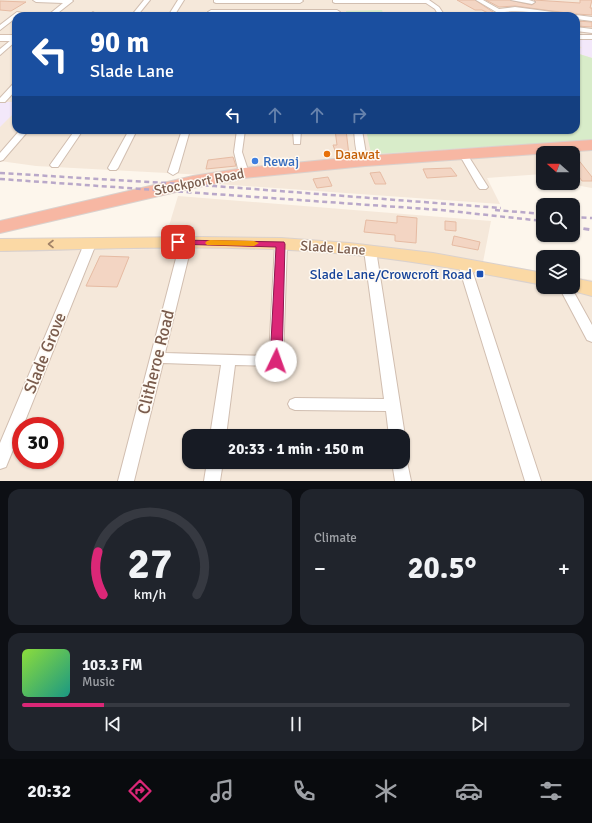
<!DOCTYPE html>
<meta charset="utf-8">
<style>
body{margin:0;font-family:Signika,sans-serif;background:#20242c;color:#f1f3f6;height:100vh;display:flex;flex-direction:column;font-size:15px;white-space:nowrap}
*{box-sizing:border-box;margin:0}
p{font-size:13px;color:#9ea1a6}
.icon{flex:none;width:22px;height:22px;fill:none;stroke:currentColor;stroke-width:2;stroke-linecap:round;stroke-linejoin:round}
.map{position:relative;height:481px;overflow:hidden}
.panel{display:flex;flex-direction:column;gap:8px;padding:8px;background:#0d0f14;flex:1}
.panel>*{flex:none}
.top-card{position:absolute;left:12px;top:12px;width:568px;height:122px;border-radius:12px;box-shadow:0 1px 3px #0004;background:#1a4fa0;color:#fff;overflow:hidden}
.needle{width:26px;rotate:291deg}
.fabs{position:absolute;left:536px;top:146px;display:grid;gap:8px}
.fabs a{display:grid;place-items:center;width:44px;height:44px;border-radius:8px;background:#171b24;box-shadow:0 1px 3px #0004;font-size:20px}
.speed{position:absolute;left:12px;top:417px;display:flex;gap:8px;font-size:20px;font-weight:700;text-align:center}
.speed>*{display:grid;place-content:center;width:52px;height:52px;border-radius:50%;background:#171b24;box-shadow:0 1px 3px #0004;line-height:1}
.speed .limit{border:6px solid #d22;background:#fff;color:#111}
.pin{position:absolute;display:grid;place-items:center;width:34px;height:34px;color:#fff;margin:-17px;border-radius:8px;box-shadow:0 2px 6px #0006}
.me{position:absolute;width:44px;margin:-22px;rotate:3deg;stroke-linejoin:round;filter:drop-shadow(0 0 3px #0008)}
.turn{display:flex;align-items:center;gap:14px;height:84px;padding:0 12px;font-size:18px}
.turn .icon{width:52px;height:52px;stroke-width:2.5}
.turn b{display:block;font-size:28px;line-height:34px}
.lanes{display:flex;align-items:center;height:38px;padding:0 12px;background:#0003;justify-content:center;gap:20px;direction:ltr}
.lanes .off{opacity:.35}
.big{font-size:30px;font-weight:700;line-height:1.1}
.panel .tile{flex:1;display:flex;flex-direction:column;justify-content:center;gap:6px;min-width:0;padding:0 14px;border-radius:12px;background:#20242c}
.panel .dial{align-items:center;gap:0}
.dial svg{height:104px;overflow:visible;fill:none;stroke:#363941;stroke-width:7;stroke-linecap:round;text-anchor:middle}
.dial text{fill:#f1f3f6;stroke:none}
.song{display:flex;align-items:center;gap:12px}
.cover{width:48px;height:48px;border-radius:6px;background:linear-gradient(135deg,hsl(90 70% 55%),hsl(170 70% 35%))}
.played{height:4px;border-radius:2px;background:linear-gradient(90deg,#db2777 15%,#363941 15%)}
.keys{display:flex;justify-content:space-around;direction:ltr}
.heat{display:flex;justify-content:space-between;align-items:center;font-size:22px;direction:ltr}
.panel .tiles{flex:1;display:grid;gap:8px;grid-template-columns:1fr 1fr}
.tile:last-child{grid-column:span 2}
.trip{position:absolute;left:182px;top:429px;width:228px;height:40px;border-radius:12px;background:#171b24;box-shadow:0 1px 3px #0004;font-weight:700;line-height:40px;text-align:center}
.tabs{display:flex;height:64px;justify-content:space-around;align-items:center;background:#090b0e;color:#9ea1a6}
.tabs .icon{width:28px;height:28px}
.tabs .current{color:#db2777}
.tabs b{font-size:18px;color:#f1f3f6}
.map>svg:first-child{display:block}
.residential{fill:#f5e8da;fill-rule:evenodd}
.education{fill:#f3e8fa}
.green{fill:#d8ecc9}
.building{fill:#f3d5c3;stroke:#e6bba3}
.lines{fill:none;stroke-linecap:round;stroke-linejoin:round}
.street-casing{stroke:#d1beb0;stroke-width:2}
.secondary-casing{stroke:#d6c0b0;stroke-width:2}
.primary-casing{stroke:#dad1cd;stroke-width:2}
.highway-casing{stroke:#dad1cd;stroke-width:2}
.street{fill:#fff;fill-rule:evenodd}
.secondary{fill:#fff;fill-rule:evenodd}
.primary{fill:#fbd9a5;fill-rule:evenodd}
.highway{fill:#f7b7a3;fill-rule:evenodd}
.rail-far1{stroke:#b9a8c9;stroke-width:2.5;stroke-dasharray:5 3.5;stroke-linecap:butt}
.rail{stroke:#b9a8c9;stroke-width:3;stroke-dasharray:6 4.5;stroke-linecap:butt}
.oneway{stroke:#a18267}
.route{fill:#db2777;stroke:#8e194d}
.slow{fill:#f59e0b}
.food-dot{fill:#e8710a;stroke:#fffaf3;stroke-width:1.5}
.shop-dot{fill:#3f7fe0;stroke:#fffaf3;stroke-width:1.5}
.transit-dot{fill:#1a4fb4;stroke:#fffaf3;stroke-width:1.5}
.labels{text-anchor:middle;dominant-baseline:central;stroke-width:3;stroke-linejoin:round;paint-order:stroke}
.food-label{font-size:14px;fill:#c56008;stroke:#fffaf3;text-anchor:start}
.shop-label{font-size:14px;fill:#366cbe;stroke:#fffaf3;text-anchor:start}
.street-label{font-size:14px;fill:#7a5c4d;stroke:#fffaf3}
.transit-label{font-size:14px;fill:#164399;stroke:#fffaf3;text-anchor:end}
.near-street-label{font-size:17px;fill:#7a5c4d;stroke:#fffaf3}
</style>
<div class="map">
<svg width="592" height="481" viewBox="0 0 592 481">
<rect width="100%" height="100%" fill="#fdf6ec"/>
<path class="residential" d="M0,0h592v188l-28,-5h9v-30h-30v21l-56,4 13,26 -282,-20 -14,-9 -168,-9 -36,-5zM16,16h560v114h-560z
M178,196l313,25 -8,41 60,10v15h30v-10l19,3v201h-592v-232l66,1 96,-1zM21,426h34v34h-34zM189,436h214v26h-214z"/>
<path class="education" d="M576,40h16v18l-16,-5v-4l6,-1 -6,-5z
M0,102h16v9l-16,16z"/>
<path class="green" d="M382,10l2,6h-37l-1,-5z
M576,53l16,5v82l-217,14 -4,-1 -5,-23h210z"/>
<path class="building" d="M457,0h18l21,14h-6l-8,-4h-7z
M486,0h24l22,5 4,-3 -2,-2 46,3v-3h12l-2,8h2v7l-16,-1 -5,2 -4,-3 -52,-7 -16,1z
M0,1l26,1 -15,9 -11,-1z
M507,13h13l30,3h-39z
M576,21l16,1v5l-15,-1 1,-5z
M335,130h11l3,25 -12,1 -4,-11h4z
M573,153l19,24v4h-10l-9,-13z
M233,157l3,9 -30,3 2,-9z
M451,168l6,8 -30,2 -4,-9z
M380,172l6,12h-11l-5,-11z
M328,177l4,9 -15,2 -4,-9z
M397,216l20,2 -1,25 -21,-2v-6l-31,-3 2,-12 31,3z
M445,221l11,1v9l-11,-1z
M454,236l26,6 -2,8 -26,-5z
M100,256l29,1 -12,30 -31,-1z"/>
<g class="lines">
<defs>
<path id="street" d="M33,0h39l1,1 -19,15h-7l16,-13 -27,-1z
M144,0h6l-13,16h-6z
M178,0h6l-10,16h-6z
M214,0h88l1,1 -3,2h-84l-2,-1z
M333,0h96l10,7 6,9h-6l-4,-7 -9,-6h-91l-2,-1z
M476,0h7l16,9 16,-2 52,7 3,2c-22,0 -44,-7 -66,-4l2,2 -3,2z
M511,0h18l6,2 -3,2z
M211,10h126l3,2 -3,2 -128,-1 -1,-1z
M17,12l5,1 -22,17v-5z
M93,12l3,2 -2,2h-6z
M576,15l16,2v4l-16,-2v-3h-2z
M576,27l16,2v4l-16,-2z
M576,35h16v4h-16z
M16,36v5l-16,14v-6z
M13,84h3v6l-11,12h-5v-4z
M20,130h9l-26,30 -3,1v-8z
M75,130h8l-25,37h-6l-2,-2z
M129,130h8l-19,38 -2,2h-6l-2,-2z
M182,130h8l-12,42 -5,3 -5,-3z
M237,130h8l-3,22 7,21 -5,3 -5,-3 -5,-21z
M293,130h8l-1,14h-6z
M354,130h8l4,24 4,7 -2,2 -3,1c-10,-3 -10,-25 -11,-34z
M463,151l4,3 21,33 -2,2h-6l-2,-2 -19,-33z
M186,240l6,3 -27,110 104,3 6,-112 6,-3 6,3 -4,117 -2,4 -5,1 -41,-1 -9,71h-16l11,-71 -58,-2 -29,118h-16l62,-238z
M90,241l6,3 -73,182h-2v4l-13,32 -2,5 -6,2v-26l84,-199z
M370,247l4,1 2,2 29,186 -2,4v-4h-14l-3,-25 -91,-1 -5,-2 -2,-4 2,-4 5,-2 89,1 -20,-149 2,-2z
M464,260l4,1 2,3 71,217h-16l-67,-217 2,-3z
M559,287h12l21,38v17l-5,-2z
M403,456l3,1 5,24h-16l-3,-19h11z
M207,462h16l-3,19h-16z"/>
<path id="secondary" d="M0,35h16v6h-16z"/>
<path id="primary" d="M201,237l80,1 68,5 84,10 110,20v12c-73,-14 -147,-28 -222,-33 -107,-8 -214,-3 -321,-1v-12z
M573,278l19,4v14l-26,-7 -1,-2h8z"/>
<path id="highway" d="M592,140v10l-227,16 -121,12 -51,10 -193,45v-12l193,-45 51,-8 121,-12z"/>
</defs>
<use href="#street" class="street-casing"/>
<use href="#secondary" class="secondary-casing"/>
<use href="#primary" class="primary-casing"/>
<use href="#highway" class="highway-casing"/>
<use href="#street" class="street"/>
<use href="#secondary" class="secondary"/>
<use href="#primary" class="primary"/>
<use href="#highway" class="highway"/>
<path class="rail-far1" d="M0,173l214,13 287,22
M0,179l441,31 102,11
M495,210l48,4
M573,217l19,1"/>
<path class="rail" d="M573,227l19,3"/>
</g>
<defs><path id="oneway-chevron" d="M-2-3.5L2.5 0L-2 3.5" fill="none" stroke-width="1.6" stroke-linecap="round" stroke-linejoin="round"/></defs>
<use class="oneway" href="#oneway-chevron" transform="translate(51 244) rotate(180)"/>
<path class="route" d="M178,240l106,2 1,2 -3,117 -2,3 -4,1 -4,-1 -2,-3 6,-114 -102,-3 -1,-2z"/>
<path class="slow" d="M210,240l44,1 5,2 -5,3 -47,-1 -2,-2 2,-2z"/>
<circle class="food-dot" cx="327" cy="154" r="4"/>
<circle class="shop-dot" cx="255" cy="161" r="4"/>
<rect class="transit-dot" x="476" y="270" width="8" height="8" rx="2"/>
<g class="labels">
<g class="food-label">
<text x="335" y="154">Daawat</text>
</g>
<g class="shop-label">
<text x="263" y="161">Rewaj</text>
</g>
<g class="street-label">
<text transform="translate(199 182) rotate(-11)">Stockport Road</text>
<text transform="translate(333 248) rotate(4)">Slade Lane</text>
</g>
<g class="transit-label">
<text x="472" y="274">Slade Lane/Crowcroft Road</text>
</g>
<g class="near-street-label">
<text transform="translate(45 353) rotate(-68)">Slade Grove</text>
<text transform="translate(156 362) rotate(-76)">Clitheroe Road</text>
</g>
</g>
</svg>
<div class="fabs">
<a><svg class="needle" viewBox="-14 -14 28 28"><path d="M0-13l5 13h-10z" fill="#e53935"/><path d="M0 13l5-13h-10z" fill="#9ea1a6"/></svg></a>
<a><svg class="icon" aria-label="search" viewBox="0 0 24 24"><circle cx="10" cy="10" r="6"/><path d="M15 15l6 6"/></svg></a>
<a><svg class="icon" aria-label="layers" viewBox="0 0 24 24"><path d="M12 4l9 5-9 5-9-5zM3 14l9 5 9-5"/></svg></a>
</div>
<div class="speed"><div class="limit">30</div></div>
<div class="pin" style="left:178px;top:242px;background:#d93025"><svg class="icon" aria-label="arrive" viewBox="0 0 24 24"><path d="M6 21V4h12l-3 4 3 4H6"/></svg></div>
<svg class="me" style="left:276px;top:361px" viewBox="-20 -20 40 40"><circle r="19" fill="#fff"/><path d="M0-13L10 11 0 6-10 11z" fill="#db2777"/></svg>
<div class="trip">20:33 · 1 min · 150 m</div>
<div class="top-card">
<div class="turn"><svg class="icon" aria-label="left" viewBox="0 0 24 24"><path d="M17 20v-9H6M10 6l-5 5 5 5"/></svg><div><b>90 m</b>Slade Lane</div></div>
<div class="lanes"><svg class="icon" aria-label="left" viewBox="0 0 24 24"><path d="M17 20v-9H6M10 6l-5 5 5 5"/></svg><svg class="icon off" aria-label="ahead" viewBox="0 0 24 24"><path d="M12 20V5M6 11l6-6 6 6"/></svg><svg class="icon off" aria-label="ahead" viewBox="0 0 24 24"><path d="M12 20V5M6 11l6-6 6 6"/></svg><svg class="icon off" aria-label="right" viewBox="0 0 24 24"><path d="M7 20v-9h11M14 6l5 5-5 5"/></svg></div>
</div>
</div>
<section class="panel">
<div class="tiles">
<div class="tile dial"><svg viewBox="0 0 100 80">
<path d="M14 69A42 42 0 1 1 86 69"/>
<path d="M14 69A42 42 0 0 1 10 36" stroke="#db2777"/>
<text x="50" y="56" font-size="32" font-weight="700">27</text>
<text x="50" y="72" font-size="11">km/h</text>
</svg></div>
<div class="tile"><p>Climate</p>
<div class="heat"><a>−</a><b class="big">20.5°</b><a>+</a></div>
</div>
<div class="tile">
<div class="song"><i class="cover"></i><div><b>103.3 FM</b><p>Music</p></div></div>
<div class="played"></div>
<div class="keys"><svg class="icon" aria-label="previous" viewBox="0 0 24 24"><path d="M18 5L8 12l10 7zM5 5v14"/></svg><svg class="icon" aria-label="pause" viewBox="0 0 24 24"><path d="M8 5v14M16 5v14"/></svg><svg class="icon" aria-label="next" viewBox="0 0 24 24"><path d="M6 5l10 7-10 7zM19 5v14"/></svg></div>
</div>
</div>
</section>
<nav class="tabs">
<b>20:32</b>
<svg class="icon current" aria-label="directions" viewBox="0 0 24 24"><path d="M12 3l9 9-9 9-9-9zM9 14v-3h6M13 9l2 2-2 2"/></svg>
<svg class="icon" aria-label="music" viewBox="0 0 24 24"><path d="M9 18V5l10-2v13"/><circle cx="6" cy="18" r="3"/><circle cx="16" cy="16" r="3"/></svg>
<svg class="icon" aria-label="phone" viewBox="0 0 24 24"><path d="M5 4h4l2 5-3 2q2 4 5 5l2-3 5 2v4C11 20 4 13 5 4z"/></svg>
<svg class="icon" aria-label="climate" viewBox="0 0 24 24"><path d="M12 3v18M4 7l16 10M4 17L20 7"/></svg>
<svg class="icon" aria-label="car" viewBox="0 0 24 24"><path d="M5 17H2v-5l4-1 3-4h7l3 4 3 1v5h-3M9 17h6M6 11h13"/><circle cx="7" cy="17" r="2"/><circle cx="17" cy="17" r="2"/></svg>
<svg class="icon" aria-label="filters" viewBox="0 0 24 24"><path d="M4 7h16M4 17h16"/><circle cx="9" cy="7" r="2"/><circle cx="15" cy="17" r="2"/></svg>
</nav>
